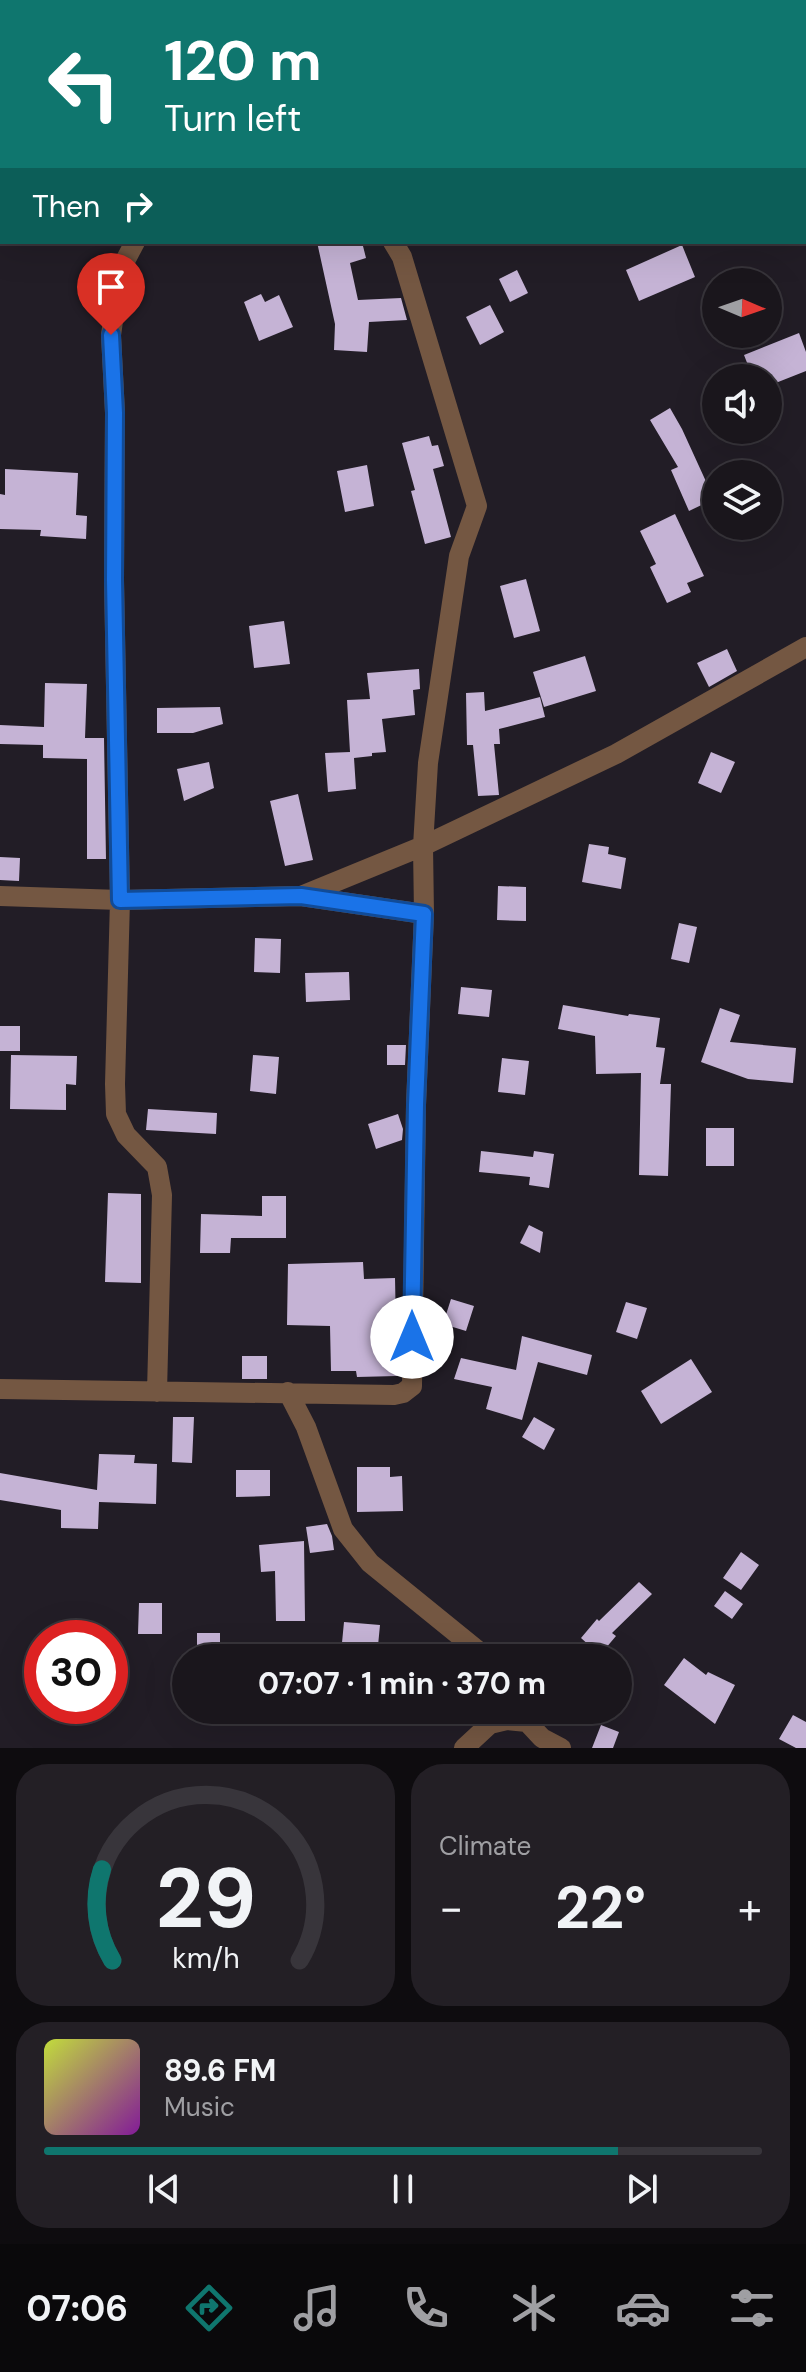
<!DOCTYPE html>
<meta charset="utf-8">
<style>
body{margin:0;font-family:"DM Sans",sans-serif;background:#231f25;color:#f1f3f6;height:100vh;display:flex;flex-direction:column;font-size:30px;white-space:nowrap}
*{box-sizing:border-box;margin:0}
p{font-size:26px;color:#9f9fa3}
.icon{flex:none;width:44px;height:44px;fill:none;stroke:currentColor;stroke-width:2;stroke-linecap:round;stroke-linejoin:round}
.map{position:relative;height:1748px;overflow:hidden}
.drawer{display:flex;flex-direction:column;gap:16px;padding:16px;background:#0e0c0f;flex:1}
.drawer>*{flex:none}
.banner{position:absolute;left:0px;top:0px;width:806px;height:244px;box-shadow:0 8px 32px #0002,0 0 0 2px #38353b;background:#0f766e;color:#fff;overflow:hidden}
.needle{width:52px;rotate:92deg}
.buttons{position:absolute;left:702px;top:268px;display:grid;gap:16px}
.buttons a{display:grid;place-items:center;width:80px;height:80px;border-radius:50%;background:#1a161c;box-shadow:0 8px 32px #0002,0 0 0 2px #38353b;font-size:40px}
.speed{position:absolute;left:24px;top:1620px;display:flex;gap:16px;font-size:40px;font-weight:700;text-align:center}
.speed>*{display:grid;place-content:center;width:104px;height:104px;border-radius:50%;background:#1a161c;box-shadow:0 8px 32px #0002,0 0 0 2px #38353b;line-height:1}
.speed .limit{border:12px solid #d22;background:#fff;color:#111}
.pin{position:absolute;display:grid;place-items:center;width:68px;height:68px;color:#fff;margin:-82px -34px;border-radius:50% 50% 50% 0;rotate:-45deg;box-shadow:0 0 8px #0007}
.pin .icon{rotate:45deg}
.me{position:absolute;width:88px;margin:-44px;rotate:0deg;stroke-linejoin:round;filter:drop-shadow(0 0 6px #0008)}
.turn{display:flex;align-items:center;gap:28px;height:168px;padding:0 32px;font-size:36px}
.turn .icon{width:104px;height:104px;stroke-width:2.5}
.turn b{display:block;font-size:56px;line-height:68px}
.then{display:flex;align-items:center;height:76px;padding:0 32px;background:#0003;gap:16px;font-size:30px}
.big{font-size:60px;font-weight:700;line-height:1.1}
.drawer .widget{flex:1;display:flex;flex-direction:column;justify-content:center;gap:12px;min-width:0;padding:0 28px;border-radius:32px;background:#231f25}
.drawer .dial{align-items:center;gap:0}
.dial svg{height:208px;overflow:visible;fill:none;stroke:#38353b;stroke-width:7;stroke-linecap:round;text-anchor:middle}
.dial text{fill:#f1f3f6;stroke:none}
.song{display:flex;align-items:center;gap:24px}
.cover{width:96px;height:96px;border-radius:12px;background:linear-gradient(135deg,hsl(70 70% 55%),hsl(290 70% 35%))}
.played{height:8px;border-radius:4px;background:linear-gradient(90deg,#0f766e 80%,#38353b 80%)}
.keys{display:flex;justify-content:space-around;direction:ltr}
.heat{display:flex;justify-content:space-between;align-items:center;font-size:44px;direction:ltr}
.drawer .tiles{flex:1;display:grid;gap:16px;grid-template-columns:1fr 1fr}
.widget:last-child{grid-column:span 2}
.trip{position:absolute;left:172px;top:1644px;width:460px;height:80px;border-radius:40px;background:#1a161c;box-shadow:0 8px 32px #0002,0 0 0 2px #38353b;font-weight:700;line-height:80px;text-align:center}
.tabs{display:flex;height:128px;justify-content:space-around;align-items:center;background:#0a090b;color:#9f9fa3}
.tabs .icon{width:56px;height:56px}
.tabs .active{color:#0f766e}
.tabs b{font-size:36px;color:#f1f3f6}
.map>svg:first-child{display:block}
.building{fill:#c5b3d5}
.lines{fill:none;stroke-linecap:round;stroke-linejoin:round}
.street{stroke:#745742;stroke-width:20}
.route-casing{stroke:#114b97;stroke-width:20}
.route{stroke:#1a73e8;stroke-width:14}
</style>
<div class="map">
<svg width="806" height="1748" viewBox="0 0 806 1748">
<rect width="100%" height="100%" fill="#221d26"/>
<path class="building" d="M317,242h45l4,16 -16,5 8,37 43,-2 6,22 -38,2 -2,30 -33,-2 1,-26z
M682,245l13,32 -56,24 -13,-31z
M517,270l11,23 -18,9 -11,-23z
M261,294l4,8 14,-7 14,32 -34,14 -15,-39z
M490,305l14,27 -24,13 -14,-28z
M799,333l7,19v19l-38,15v-8h-15l-9,-23z
M670,408l12,21 32,70 -25,12 -18,-41 7,-3 -28,-47z
M429,436l3,10 6,-1 6,21 -11,3 18,68 -26,7 -14,-53 4,-1 -13,-47z
M367,465l7,41 -29,6 -8,-41z
M5,469l73,4 -2,42 11,1 -1,23 -46,-3 1,-6 -41,-1v-35l5,1z
M675,514l29,62 -17,7 4,9 -24,11 -17,-36 6,-3 -16,-33z
M526,579l14,52 -26,7 -14,-52z
M284,621l6,43 -36,4 -5,-42z
M727,649l10,22 -28,16 -12,-24z
M585,656l11,35 -52,16 -11,-35z
M419,669l1,20 -7,1 2,25 -33,4 4,33 -14,1v3l-18,2 2,31 -28,3 -3,-39 25,-1 -3,-52 23,-1 -3,-26z
M45,683l42,1 -2,54h19l2,121h-19v-100l-44,-1v-13l-43,-1v-19l44,2z
M484,692l1,19 55,-14 5,20 -46,12 1,15h-6l5,51 -21,1 -5,-51h-6l-1,-52z
M220,707l3,17 -30,9h-36v-25z
M711,752l24,10 -14,31 -23,-10z
M209,762l5,26 -30,13 -7,-32z
M298,794l15,66 -28,6 -15,-65z
M589,844l20,3 -1,7 18,4 -5,31 -39,-7z
M0,857l20,1 -1,23 -19,-1z
M498,886l28,1v34l-29,-1z
M679,923l18,4 -8,36 -18,-4z
M255,938l26,1 -1,34 -26,-1z
M349,972l1,28 -44,2 -1,-29z
M461,987l31,3 -3,27 -31,-3z
M563,1005l65,11 1,-2 31,4 -4,29 9,1 -5,36h11l-3,92 -29,-1 2,-102 -45,1 -1,-38 -37,-7z
M720,1008l20,7 -10,27 66,6 -3,35 -45,-4 -47,-17z
M0,1026h20v25h-20z
M387,1045h19l-1,20h-18z
M11,1055l66,1 -1,29 -10,-1v26l-56,-1z
M253,1055l26,2 -3,37 -26,-3z
M502,1058l27,3 -4,34 -27,-3z
M148,1109l69,4 -1,21 -70,-4z
M398,1114l5,15 -1,11 -26,9 -8,-25z
M706,1128h28v38h-28z
M481,1151l52,6 1,-6 20,3 -5,34 -20,-3 1,-8 -51,-5z
M108,1193l33,1v89l-36,-1z
M262,1196h24v42h-55l-1,15h-30l1,-39 61,2z
M529,1225l14,7 -3,21 -20,-10z
M363,1262l1,17 31,-1 2,98 -40,1 -1,-6h-25l-1,-45 -43,-1 1,-61z
M451,1299l23,7 -8,25 -23,-7z
M626,1302l21,6 -10,31 -21,-7z
M522,1336l70,19 -5,20 -49,-13 -16,58 -36,-11 6,-22 -38,-8 7,-21 55,12z
M242,1356h25v23h-25z
M691,1359l21,33 -51,32 -20,-33z
M173,1417h21l-2,46 -20,-1z
M534,1417l21,12 -11,21 -22,-13z
M99,1454l36,1 -1,8 23,1 -1,40 -57,-2 -1,27 -37,-1v-18l-61,-10v-27l97,17z
M357,1467h33v10l12,-1 1,35 -46,1z
M236,1470h34v26l-34,1z
M327,1524l5,12 2,14 -24,3 -4,-26z
M304,1541l1,80h-29l-1,-50 -14,1 -2,-27z
M741,1552l18,13 -18,25 -18,-12z
M639,1582l13,12 -40,39 4,3 -16,19 -19,-17 16,-19 2,2z
M725,1591l18,13 -11,15 -18,-13z
M139,1603h23v31h-24z
M344,1622l36,3 -3,31 -36,-3z
M197,1633h23v25h-23z
M684,1658l22,17 2,-3 27,13 -20,39 -51,-39z
M793,1715l13,7v26h-10l-17,-9z
M601,1725l18,7 -6,16h-21z"/>
<g class="lines">
<path class="street" d="M135,0l1,2
M0,1l6,1
M354,2l2,-2
M135,242l-10,19 -7,25 -7,49 4,78 -1,167 6,320 -5,184 1,30 10,21 31,32 5,28 -5,197
M0,896l120,4 181,-4 123,18
M301,896l122,-50 193,-92 190,-107
M0,1389l394,6 9,-2 9,-7 4,-281 8,-191 -1,-68 5,-83 31,-207 18,-50 -75,-249 -9,-15
M288,1392l18,35 37,102 27,34 117,95
M464,1748l26,-24 17,-4 20,2 15,16 19,10"/>
</g>
<g class="lines">
<defs>
<path id="route" d="M111,335l4,78 -1,167 6,320 181,-4 123,18 -8,191 -4,232"/>
</defs>
<use href="#route" class="route-casing"/>
<use href="#route" class="route"/>
</g>
</svg>
<div class="buttons">
<a><svg class="needle" viewBox="-14 -14 28 28"><path d="M0-13l5 13h-10z" fill="#e53935"/><path d="M0 13l5-13h-10z" fill="#9f9fa3"/></svg></a>
<a><svg class="icon" aria-label="sound" viewBox="0 0 24 24"><path d="M4 9h4l5-4v14l-5-4H4zM17 9q2 3 0 6"/></svg></a>
<a><svg class="icon" aria-label="layers" viewBox="0 0 24 24"><path d="M12 4l9 5-9 5-9-5zM3 14l9 5 9-5"/></svg></a>
</div>
<div class="speed"><div class="limit">30</div></div>
<div class="pin" style="left:111px;top:335px;background:#d93025"><svg class="icon" aria-label="arrive" viewBox="0 0 24 24"><path d="M6 21V4h12l-3 4 3 4H6"/></svg></div>
<svg class="me" style="left:412px;top:1337px" viewBox="-20 -20 40 40"><circle r="19" fill="#fff"/><path d="M0-13L10 11 0 6-10 11z" fill="#1a73e8"/></svg>
<div class="trip">07:07 · 1 min · 370 m</div>
<div class="banner">
<div class="turn"><svg class="icon" aria-label="left" viewBox="0 0 24 24"><path d="M17 20v-9H6M10 6l-5 5 5 5"/></svg><div><b>120 m</b>Turn left</div></div>
<div class="then">Then<svg class="icon" aria-label="right" viewBox="0 0 24 24"><path d="M7 20v-9h11M14 6l5 5-5 5"/></svg></div>
</div>
</div>
<section class="drawer">
<div class="tiles">
<div class="widget dial"><svg viewBox="0 0 100 80">
<path d="M14 69A42 42 0 1 1 86 69"/>
<path d="M14 69A42 42 0 0 1 10 34" stroke="#0f766e"/>
<text x="50" y="56" font-size="32" font-weight="700">29</text>
<text x="50" y="72" font-size="11">km/h</text>
</svg></div>
<div class="widget"><p>Climate</p>
<div class="heat"><a>−</a><b class="big">22°</b><a>+</a></div>
</div>
<div class="widget">
<div class="song"><i class="cover"></i><div><b>89.6 FM</b><p>Music</p></div></div>
<div class="played"></div>
<div class="keys"><svg class="icon" aria-label="previous" viewBox="0 0 24 24"><path d="M18 5L8 12l10 7zM5 5v14"/></svg><svg class="icon" aria-label="pause" viewBox="0 0 24 24"><path d="M8 5v14M16 5v14"/></svg><svg class="icon" aria-label="next" viewBox="0 0 24 24"><path d="M6 5l10 7-10 7zM19 5v14"/></svg></div>
</div>
</div>
</section>
<nav class="tabs">
<b>07:06</b>
<svg class="icon active" aria-label="directions" viewBox="0 0 24 24"><path d="M12 3l9 9-9 9-9-9zM9 14v-3h6M13 9l2 2-2 2"/></svg>
<svg class="icon" aria-label="music" viewBox="0 0 24 24"><path d="M9 18V5l10-2v13"/><circle cx="6" cy="18" r="3"/><circle cx="16" cy="16" r="3"/></svg>
<svg class="icon" aria-label="phone" viewBox="0 0 24 24"><path d="M5 4h4l2 5-3 2q2 4 5 5l2-3 5 2v4C11 20 4 13 5 4z"/></svg>
<svg class="icon" aria-label="climate" viewBox="0 0 24 24"><path d="M12 3v18M4 7l16 10M4 17L20 7"/></svg>
<svg class="icon" aria-label="car" viewBox="0 0 24 24"><path d="M5 17H2v-5l4-1 3-4h7l3 4 3 1v5h-3M9 17h6M6 11h13"/><circle cx="7" cy="17" r="2"/><circle cx="17" cy="17" r="2"/></svg>
<svg class="icon" aria-label="filters" viewBox="0 0 24 24"><path d="M4 7h16M4 17h16"/><circle cx="9" cy="7" r="2"/><circle cx="15" cy="17" r="2"/></svg>
</nav>
